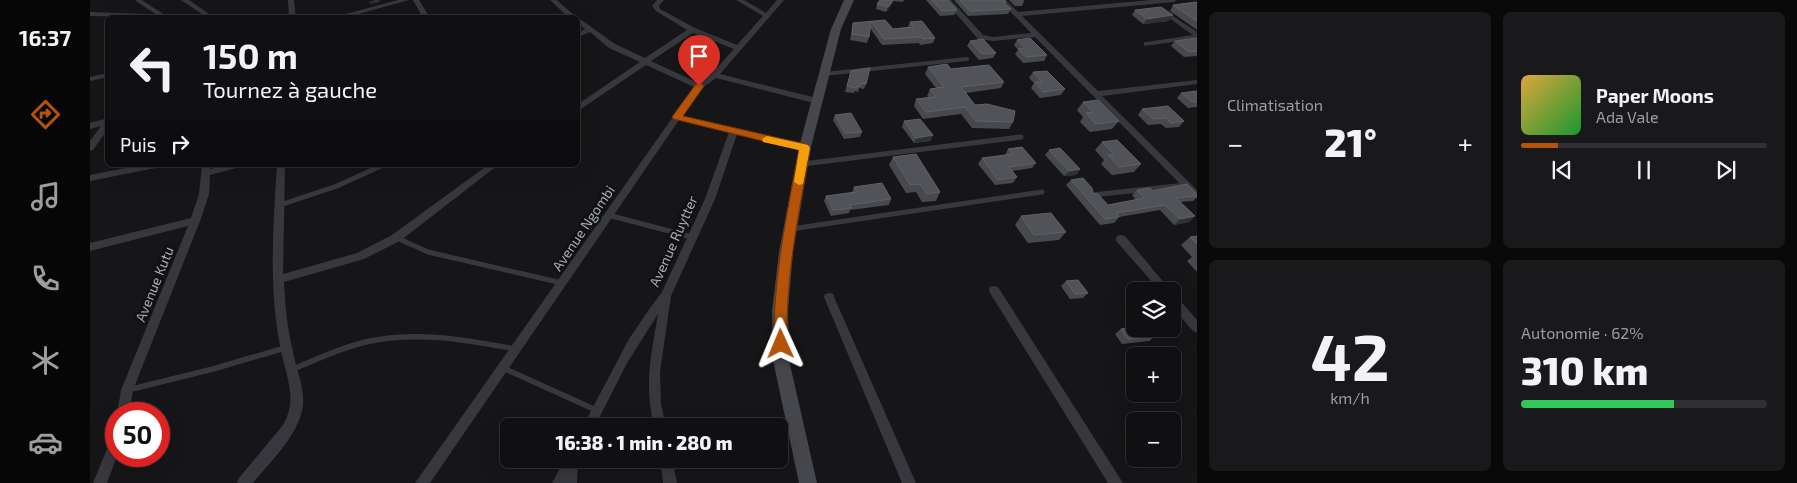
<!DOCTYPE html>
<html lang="fr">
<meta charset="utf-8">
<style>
body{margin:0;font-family:"Exo 2",sans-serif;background:#19191b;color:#f1f3f6;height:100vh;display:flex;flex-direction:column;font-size:19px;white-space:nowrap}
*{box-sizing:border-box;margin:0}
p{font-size:16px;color:#9c9d9f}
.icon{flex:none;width:28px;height:28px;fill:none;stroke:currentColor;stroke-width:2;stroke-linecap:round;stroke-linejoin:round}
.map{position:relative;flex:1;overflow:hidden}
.panel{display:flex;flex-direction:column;gap:12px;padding:12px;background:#09090a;width:600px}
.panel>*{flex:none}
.guide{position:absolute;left:15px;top:15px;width:475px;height:152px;border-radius:8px;box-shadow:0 5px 20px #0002,0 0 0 1px #303032;background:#101012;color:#f1f3f6;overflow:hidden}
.tools{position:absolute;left:1036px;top:282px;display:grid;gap:10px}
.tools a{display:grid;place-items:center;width:55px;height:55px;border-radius:8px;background:#101012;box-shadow:0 5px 20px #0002,0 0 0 1px #303032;font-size:25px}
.speed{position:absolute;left:15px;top:402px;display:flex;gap:10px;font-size:25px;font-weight:700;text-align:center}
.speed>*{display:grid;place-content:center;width:65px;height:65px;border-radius:50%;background:#101012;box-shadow:0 5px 20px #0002,0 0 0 1px #303032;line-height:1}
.speed .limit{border:8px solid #d22;background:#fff;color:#111}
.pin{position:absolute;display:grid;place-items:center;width:42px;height:42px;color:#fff;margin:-51px -21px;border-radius:50% 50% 50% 0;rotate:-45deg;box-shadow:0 0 5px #0007}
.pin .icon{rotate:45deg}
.me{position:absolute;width:55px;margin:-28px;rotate:359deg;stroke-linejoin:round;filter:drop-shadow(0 0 4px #0008)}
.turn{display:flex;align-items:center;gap:18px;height:105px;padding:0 15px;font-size:22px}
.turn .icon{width:65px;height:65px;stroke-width:2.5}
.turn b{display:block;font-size:35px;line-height:42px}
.then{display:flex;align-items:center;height:48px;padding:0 15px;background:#0003;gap:10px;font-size:19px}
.big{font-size:38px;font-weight:800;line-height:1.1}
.panel .widget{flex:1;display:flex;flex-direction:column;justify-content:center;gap:8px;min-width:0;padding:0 18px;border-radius:8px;background:#19191b}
.panel .dial{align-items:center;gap:0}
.dial b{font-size:65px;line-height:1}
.song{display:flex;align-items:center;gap:15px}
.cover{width:60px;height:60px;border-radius:8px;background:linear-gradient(135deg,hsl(40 70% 55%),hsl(130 70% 35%))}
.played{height:5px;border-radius:2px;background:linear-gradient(90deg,#b45309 15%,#303032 15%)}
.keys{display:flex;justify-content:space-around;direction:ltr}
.heat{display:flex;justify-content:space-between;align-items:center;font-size:28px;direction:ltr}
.charge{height:8px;border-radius:4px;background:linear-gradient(90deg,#34c759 62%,#303032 0)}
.panel .tiles{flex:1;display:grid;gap:12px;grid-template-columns:repeat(2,1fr)}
.trip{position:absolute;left:410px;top:418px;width:288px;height:50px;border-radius:8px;background:#101012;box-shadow:0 5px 20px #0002,0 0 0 1px #303032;font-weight:800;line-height:50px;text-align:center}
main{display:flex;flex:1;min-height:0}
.tab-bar{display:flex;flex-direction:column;width:90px;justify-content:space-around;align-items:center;background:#060607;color:#9c9d9f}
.tab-bar .icon{width:35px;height:35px}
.tab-bar .on{color:#b45309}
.tab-bar b{font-size:22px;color:#f1f3f6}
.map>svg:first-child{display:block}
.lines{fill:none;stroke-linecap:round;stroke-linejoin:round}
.service-far2{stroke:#37383d;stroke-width:4}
.service-far1{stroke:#37383d;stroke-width:5}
.service{stroke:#37383d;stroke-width:5.5}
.minor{fill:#37383d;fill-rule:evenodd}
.secondary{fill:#45474d;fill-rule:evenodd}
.wall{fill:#47494d}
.shaded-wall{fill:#2f3033}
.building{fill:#525359;stroke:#5f6168}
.route{fill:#b45309;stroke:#753606}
.slow{fill:#f59e0b}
.labels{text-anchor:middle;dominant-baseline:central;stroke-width:5;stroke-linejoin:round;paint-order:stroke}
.street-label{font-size:14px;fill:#a8adb8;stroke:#111113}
</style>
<main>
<nav class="tab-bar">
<b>16:37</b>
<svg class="icon on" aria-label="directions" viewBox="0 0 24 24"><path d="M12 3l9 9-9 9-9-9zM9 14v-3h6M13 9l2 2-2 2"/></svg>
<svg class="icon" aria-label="music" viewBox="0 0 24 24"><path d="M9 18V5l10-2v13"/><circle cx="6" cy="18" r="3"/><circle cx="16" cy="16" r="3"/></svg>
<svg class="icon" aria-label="phone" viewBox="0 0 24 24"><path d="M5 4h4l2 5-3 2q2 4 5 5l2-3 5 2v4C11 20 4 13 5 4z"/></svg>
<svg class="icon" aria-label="climate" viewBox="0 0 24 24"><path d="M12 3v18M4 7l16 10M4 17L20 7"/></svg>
<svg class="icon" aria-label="car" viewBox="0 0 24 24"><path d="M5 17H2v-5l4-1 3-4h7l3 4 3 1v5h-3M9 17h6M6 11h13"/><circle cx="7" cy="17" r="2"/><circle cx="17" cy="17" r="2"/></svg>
</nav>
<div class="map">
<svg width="1107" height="483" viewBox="0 0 1107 483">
<rect width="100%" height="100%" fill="#161618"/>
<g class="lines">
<path class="service-far2" d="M48,0l23,15
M734,74l143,-15"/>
<path class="service-far1" d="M713,164l218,-27
M1002,195l94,-10
M190,205l57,-19 46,-21
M518,215l84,22
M701,229l251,-37
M307,238l31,14 134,31"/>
<path class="service" d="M413,368l93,42
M201,370c26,-11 52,-23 79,-29 49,-10 97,-1 145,8
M38,390l85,-21 72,-21"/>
<path class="minor" d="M91,0h8l26,18 -125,-2v-4l115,4z
M198,0h6l2,18h-7z
M308,0h11l-65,18h-13z
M323,0h6l11,18h-7z
M460,0h7l20,18h-8z
M567,0h7l-5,6 1,3 35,19 42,17 26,-29 -27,-16h8l22,13 11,-13h7l-64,74 101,25v4l-3,1 -102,-26 -14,10 -20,28 123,28 4,3 -4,3 -68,-16 -22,65 -44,97 -11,76 1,32 5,22h-12c-10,-42 -3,-70 4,-112l-31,49 -32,63h-12l46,-87 21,-31 12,-16 43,-93 24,-67 -50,-12 -249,363h-15l279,-396 -48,-22 -65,44h-3v-5l62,-42 -31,-14 -19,-16 -12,5v-4l7,-4 -7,-6v-5l2,1 35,25 30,14 42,-28 -31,-19 -4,-5zM603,33l41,16 -22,24 -14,10 -47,-22z
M854,0h7l32,35 10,2 38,-4 -32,-33h7l12,12 133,-12h26l-3,2 -152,14 76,75 99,-11v4l-95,12 95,94v9l-3,-1 -159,-161 -42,4 -15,-2z
M1071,8l36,24v7l-53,7v-4h3l46,-7 -34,-24v-2z
M18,73v4l-18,4v-4z
M18,118v11l-15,21 -3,1v-10l11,-15 -11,3v-6z
M50,165h20l-4,3 -66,13v-6z
M112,165h8v4l15,-4h16l-1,2 -30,8 -1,19 -9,27 -67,169 -4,24h-12l4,-24 67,-164 -98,25v-8l101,-25 8,-24z
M187,165h8l-2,109 74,-21 35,-18 96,-70h10l-98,76 -36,18 -80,23c1,22 3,44 8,65 3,20 15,44 10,64 -7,28 -32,51 -49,72h-16l2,-5 44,-53c14,-24 5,-44 -1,-70 -14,-62 -9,-126 -5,-190z
M1031,235l4,1 46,55h-11l-43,-49 -1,-3 1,-3z
M904,286l4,1 125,196h-15l-118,-190 -1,-3 1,-3z
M739,293l4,1 1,3 82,186h-14l-78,-186 1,-3z
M1082,295l4,1 21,24v13l-4,-2 -21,-24z
M26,435l1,21 -10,27h-14l19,-46z
M475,459h13l-1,24h-25z
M570,459h12l5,24h-14z"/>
<path class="secondary" d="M754,0h10l-13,29 -30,118 -18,105 -5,59 1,49 28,123h-18l-26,-123 -1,-49 7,-59 20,-105 32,-118z"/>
</g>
<path class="wall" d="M790,0h24l-1,2 -9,-1 -8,11 -10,-3 1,-5z
M836,0h22l9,10 -3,5 -14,1z
M864,0h50l2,2 -1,2 6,5 -3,5 -40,2z
M919,0h15v1l-2,5h-7z
M1107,2v28l-27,-19 3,-6z
M1045,10l34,11 -26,3 -11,-9z
M795,20l8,9 15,-2 2,-5 25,16 -2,5 -13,2 -1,-2 -37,2 -12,-17 -1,9 -2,6 -17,-3 3,-17z
M1107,38v18l-13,1 -13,-11 4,-5z
M927,40l30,15 -3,6 -21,2 -8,-9 3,-4 -4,-5z
M880,41l26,12 -3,5 -14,2 -12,-14z
M838,67l23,2 53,13 -3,6 -35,5 9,12 38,17 -4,7 -37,-1 -11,-14 -38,5 -9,-13 2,-7 12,-2 -1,-1 3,-7 6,-1 -11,-14z
M761,71l15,13 -2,5 -5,-1 -1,4 -3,-1 -1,2 -9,-1z
M943,72l32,17 -4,6 -21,3 -9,-10 3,-5 -5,-5z
M1107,91v16l-9,1 -11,-10 4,-5z
M993,102l36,19 -7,8 -22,3 -10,-10 3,-5 -6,-7z
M1052,109l42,12 -5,6 -13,1 -5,-4 -13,1 -10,-10z
M745,115l27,17 -2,5 -16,2 -11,-19z
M814,121l29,14 -3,6 -16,2 -12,-16z
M1012,142l39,22 -7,8 -22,3 -11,-11 3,-4 -9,-10z
M918,149l28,14 -4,5 -20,3 5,6 -4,6 -18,2 -17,-21 4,-6 23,-3z
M959,150l31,19 -4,6 -12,1 -19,-21z
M803,157l47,35 -4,9 -14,1 -6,-10 -10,1 -17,-28z
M981,180l22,13 15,12 28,-5 -4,-5 5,-5 60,4v3l-4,4 -13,1 15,14 -6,6 -15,3 -14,-15 -41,7 -5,6 -14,2 -34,-40z
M764,187l37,12 -2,6 -39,5 -1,3 -18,3 -7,-15 2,-5 26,-4z
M931,216l45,16 -7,8 -31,3 -13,-18z
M1107,236v36l-10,-11 5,-4 -11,-12 9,-8z
M976,281l22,12 -5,5 -13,1 -9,-13z
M1031,329l35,7 -7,5 -27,3 -7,-10z"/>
<path class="shaded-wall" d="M285,0h4l1,2 -10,2 -1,-2z
M803,0h1l-8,12 2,-5z
M1083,15l-4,6 -26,3 4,-5z
M843,135l-3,6 -16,2 2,-5z
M990,169l-4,6 -12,1 5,-5z
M1105,216l-6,6 -15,3 6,-6z"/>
<path class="building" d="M790,0h13l-5,7 -11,-3z
M842,0h16l9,10 -15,1z
M870,0h44l2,2h-3l8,7 -41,2z
M1107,2v19l-24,-16z
M1071,7l12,8 -26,4 -12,-9z
M795,20l8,9 20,-2 -3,-5 12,-1 13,17 -12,1 -2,-2 -37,2 -13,-18 -2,16 -17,-3 1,-11z
M940,38l17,17 -21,2 -8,-8 7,-1 -8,-8z
M1107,38v13l-8,1 -14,-11z
M893,39l13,14 -14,1 -12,-13z
M857,64l4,5 38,-4 15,17 -43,5 14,18 12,-1 28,7 -2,11 -37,-1 -11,-14 -39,5 -10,-13 20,-2 -6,-8 14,-2 -16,-20z
M780,68l-4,16 -5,-1 -1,3h-3l-1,2 -9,-2 4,-15z
M957,71l18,18 -22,3 -8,-10h7l-9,-10z
M1107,91v11h-4l-12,-9z
M1008,100l21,21 -23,3 -10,-11 7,-1 -10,-10z
M1078,106l16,15 -13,2 -5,-5 -13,1 -11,-10z
M761,113l11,19 -17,1 -10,-18z
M830,119l13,16 -17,3 -12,-17z
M1027,140l24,24 -22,3 -11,-12 6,-1 -12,-12z
M932,147l14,16 -27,4 8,10 -19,3 -16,-22 31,-4 -5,-5z
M970,148l20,21 -11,2 -20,-21z
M826,154l24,38 -13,2 -7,-10 -10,1 -17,-28z
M993,178l9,10 1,5 5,1 10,11 36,-7 -7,-8 13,-2 2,3 35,-7 10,10v2l-21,2 19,18 -15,3 -15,-14 -49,8 3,4 -14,2 -34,-39z
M792,183l9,16 -41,6 1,3 -18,2 -7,-14 31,-4 -3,-5z
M961,213l15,19 -32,3 -13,-19z
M1107,236v8l-7,-7z
M988,280l10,13 -13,1 -9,-13z
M1045,326v3h15l6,7 -28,3 -7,-10z"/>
<path class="route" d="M606,84h6l2,2 -21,30 122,28 5,4c-11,65 -25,129 -23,196l-2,4 -4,1 -5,-1 -2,-4c-1,-66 13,-130 25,-194l-125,-31 -2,-2z"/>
<path class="slow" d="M677,136l41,9 2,3 -7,36 -4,1 -5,-3 5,-32 -36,-8 -1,-3z"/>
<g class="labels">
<g class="street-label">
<text transform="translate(493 228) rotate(-56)">Avenue Ngombi</text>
<text transform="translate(583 241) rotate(-66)">Avenue Ruytter</text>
<text transform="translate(64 284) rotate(-68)">Avenue Kutu</text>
</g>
</g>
</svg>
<div class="tools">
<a><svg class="icon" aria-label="layers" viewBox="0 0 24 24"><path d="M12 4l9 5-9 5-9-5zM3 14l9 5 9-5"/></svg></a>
<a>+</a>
<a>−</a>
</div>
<div class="speed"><div class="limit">50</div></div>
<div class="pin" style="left:609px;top:86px;background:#d93025"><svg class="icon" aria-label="arrive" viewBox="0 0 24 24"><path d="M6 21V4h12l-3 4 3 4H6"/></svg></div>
<svg class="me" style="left:691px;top:344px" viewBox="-20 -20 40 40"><path d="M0-17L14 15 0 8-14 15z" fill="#b45309" stroke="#fff" stroke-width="4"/></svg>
<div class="trip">16:38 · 1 min · 280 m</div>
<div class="guide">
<div class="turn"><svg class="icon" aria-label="left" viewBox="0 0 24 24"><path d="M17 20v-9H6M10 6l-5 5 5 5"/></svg><div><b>150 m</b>Tournez à gauche</div></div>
<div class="then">Puis<svg class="icon" aria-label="right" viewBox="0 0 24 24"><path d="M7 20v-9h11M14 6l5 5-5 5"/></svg></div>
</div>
</div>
<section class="panel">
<div class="tiles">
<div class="widget"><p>Climatisation</p>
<div class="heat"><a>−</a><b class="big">21°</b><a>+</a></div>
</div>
<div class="widget">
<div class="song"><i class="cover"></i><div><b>Paper Moons</b><p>Ada Vale</p></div></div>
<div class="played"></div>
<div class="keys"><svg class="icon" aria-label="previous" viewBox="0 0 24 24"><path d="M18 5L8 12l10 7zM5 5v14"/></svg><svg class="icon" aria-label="pause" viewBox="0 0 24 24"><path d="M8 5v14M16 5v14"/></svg><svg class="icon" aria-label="next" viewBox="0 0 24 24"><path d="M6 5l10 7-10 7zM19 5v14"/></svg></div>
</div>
<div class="widget dial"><b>42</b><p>km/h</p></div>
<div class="widget"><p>Autonomie · 62%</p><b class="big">310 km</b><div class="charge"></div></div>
</div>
</section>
</main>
